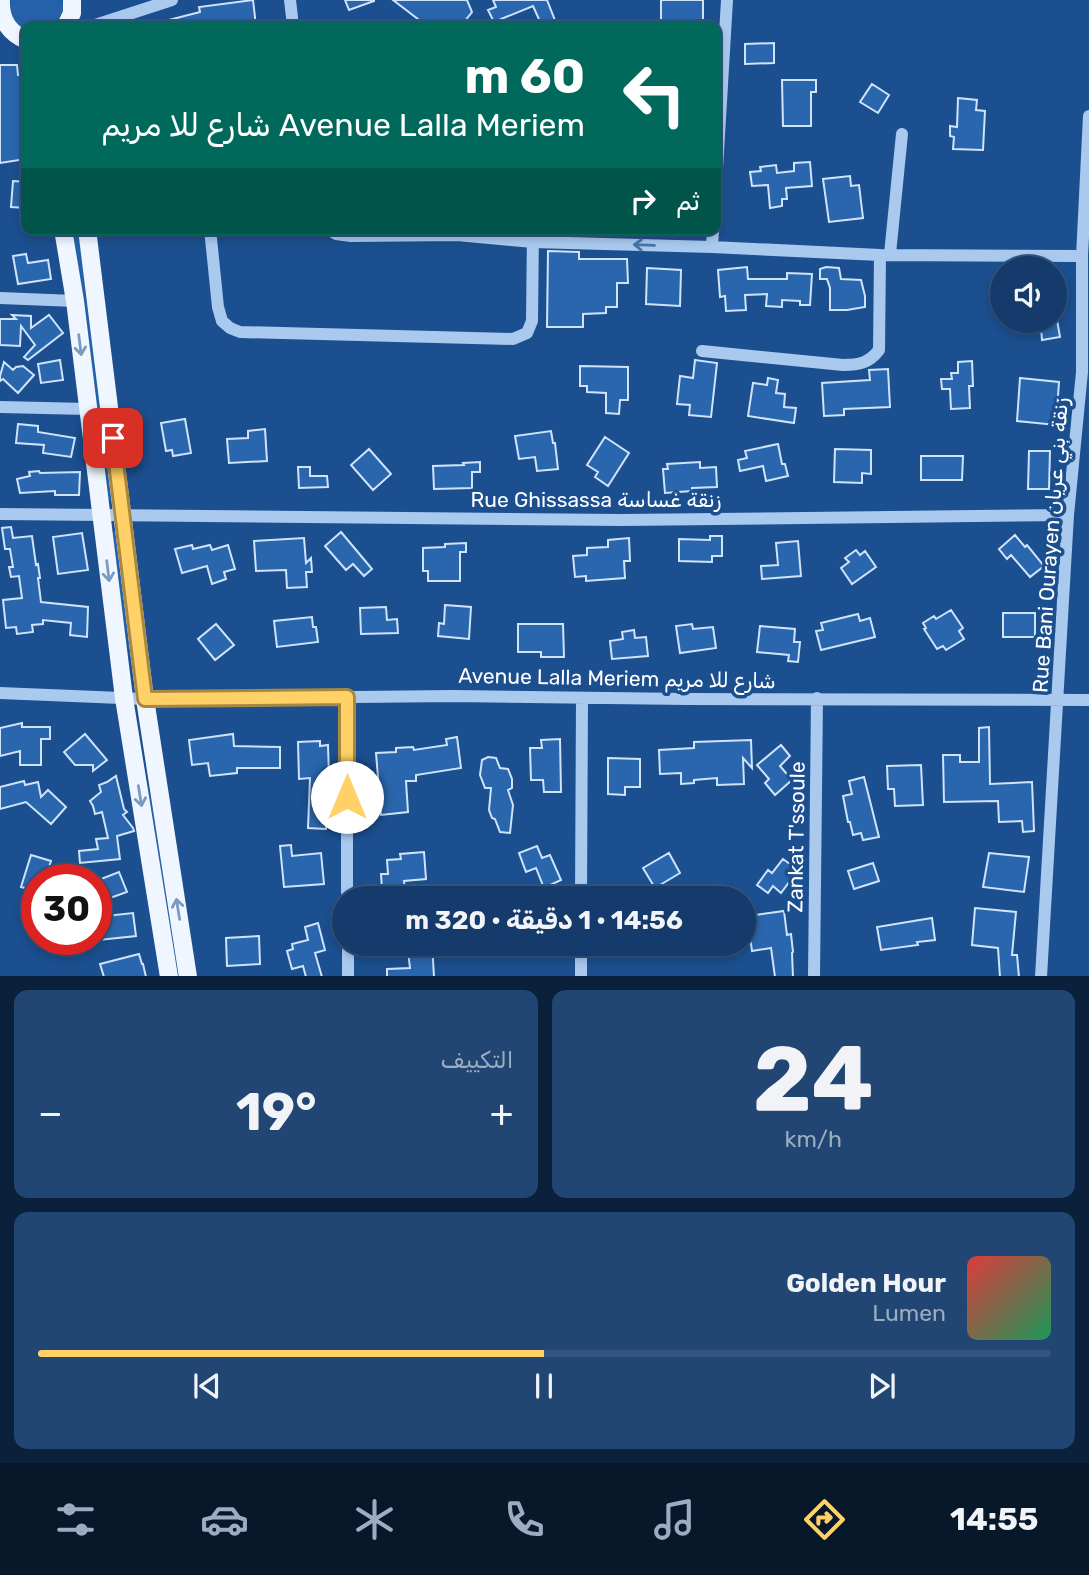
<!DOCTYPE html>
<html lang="ar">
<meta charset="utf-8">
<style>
body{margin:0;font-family:Rubik,Vazirmatn,sans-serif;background:#214673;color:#f1f3f6;direction:rtl;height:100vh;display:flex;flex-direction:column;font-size:26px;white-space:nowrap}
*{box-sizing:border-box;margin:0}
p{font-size:23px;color:#9dadc1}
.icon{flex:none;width:38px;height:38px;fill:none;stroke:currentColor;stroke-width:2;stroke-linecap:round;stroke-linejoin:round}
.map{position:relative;height:976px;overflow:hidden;direction:ltr}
.sheet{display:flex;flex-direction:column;gap:14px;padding:14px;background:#0b203b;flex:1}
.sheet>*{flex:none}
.banner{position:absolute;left:21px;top:21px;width:700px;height:214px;border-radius:14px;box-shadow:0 4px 10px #0003,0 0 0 2px #33557e;direction:rtl;background:#00695c;color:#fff;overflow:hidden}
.controls{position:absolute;left:990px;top:256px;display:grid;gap:14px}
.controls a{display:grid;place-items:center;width:77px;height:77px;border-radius:50%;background:#143b6b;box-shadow:0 4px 10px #0003,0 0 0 2px #33557e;font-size:35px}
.speed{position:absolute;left:21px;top:864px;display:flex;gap:14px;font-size:35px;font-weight:700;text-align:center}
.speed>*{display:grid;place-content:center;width:91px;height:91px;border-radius:50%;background:#143b6b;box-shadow:0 4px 10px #0003,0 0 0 2px #33557e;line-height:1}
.speed .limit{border:10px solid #d22;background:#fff;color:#111}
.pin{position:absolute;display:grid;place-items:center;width:60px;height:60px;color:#fff;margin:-30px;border-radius:14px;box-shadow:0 4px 10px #0006}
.me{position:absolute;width:77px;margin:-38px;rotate:0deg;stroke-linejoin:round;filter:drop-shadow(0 0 5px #0008)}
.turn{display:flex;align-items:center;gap:24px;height:147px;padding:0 21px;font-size:32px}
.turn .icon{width:91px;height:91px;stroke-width:2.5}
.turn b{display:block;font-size:49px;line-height:60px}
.then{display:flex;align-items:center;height:66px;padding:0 21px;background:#0003;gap:14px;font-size:26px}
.big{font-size:52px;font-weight:700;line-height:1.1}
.sheet .tile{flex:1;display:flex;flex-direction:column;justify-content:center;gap:10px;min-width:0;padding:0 24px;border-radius:14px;background:#214673}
.sheet .dial{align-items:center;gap:0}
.dial b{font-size:91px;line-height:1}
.song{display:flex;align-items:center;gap:21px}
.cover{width:84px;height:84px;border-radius:10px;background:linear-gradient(135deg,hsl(0 70% 55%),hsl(150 70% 35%))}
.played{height:7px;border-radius:4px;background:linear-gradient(90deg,#ffd166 50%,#33557e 50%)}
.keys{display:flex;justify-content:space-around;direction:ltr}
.heat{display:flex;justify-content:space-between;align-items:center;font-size:38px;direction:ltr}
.sheet .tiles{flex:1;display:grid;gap:14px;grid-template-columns:1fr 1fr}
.tile:last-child{grid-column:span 2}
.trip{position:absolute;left:332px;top:886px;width:424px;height:70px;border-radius:35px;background:#143b6b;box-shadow:0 4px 10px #0003,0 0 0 2px #33557e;font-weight:700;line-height:70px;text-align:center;direction:rtl}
.dock{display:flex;height:112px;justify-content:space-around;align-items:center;background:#08182b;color:#9dadc1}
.dock .icon{width:49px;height:49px}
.dock .on{color:#ffd166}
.dock b{font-size:32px;color:#f1f3f6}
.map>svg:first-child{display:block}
.green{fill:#2461a8}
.building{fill:#2a66ad;stroke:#cfe3fa;stroke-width:2}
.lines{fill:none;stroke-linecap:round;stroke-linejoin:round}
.minor{stroke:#a9c9ee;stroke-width:12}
.major{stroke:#f0f6ff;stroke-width:18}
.oneway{stroke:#4674ac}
.oneway2{stroke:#7b9ac1}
.route-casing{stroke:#a68842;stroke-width:18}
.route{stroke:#ffd166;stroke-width:12}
.labels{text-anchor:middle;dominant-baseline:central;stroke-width:7;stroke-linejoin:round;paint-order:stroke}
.street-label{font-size:21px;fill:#fff;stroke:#1b4f8f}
</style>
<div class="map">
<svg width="1089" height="977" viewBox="0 0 1089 977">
<rect width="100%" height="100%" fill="#1b4f8f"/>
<path class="green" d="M11,0h51c3,10 0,18 -7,26h-29v6c-12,-8 -18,-17 -15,-32z
M73,229h8l31,270 -2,1 -5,-2z
M112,532h4l19,156 -25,-153z
M142,759l13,57 26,160h-6z"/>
<path class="building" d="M253,0l3,26h-99v-3l43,-11 -1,-5z
M345,0h29v1l-25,9z
M393,0h74l5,12 -11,14h-34z
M493,0h54l9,23 -8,3h-6l-9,-20 -39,16 -6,-12 8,-3z
M661,0h42v26h-42z
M774,43v20l-29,1v-20z
M0,65h17l1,10h8v20h-5l5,13v17l-3,1 3,19v14l-26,4z
M782,80h34v12h-5v34h-28z
M872,84l17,11 -11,18 -18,-11z
M958,98l19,2 -1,10 9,1 -2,39 -30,-1 1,-12 -4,-1v-10l7,1z
M810,162l2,24 -26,2 1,11h-5v7l-12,2 -2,-23 -16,1 -2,-14 11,-1 -1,-4 16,-2 1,8 17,-2v-8z
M850,176l1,10 8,-1 4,33 -34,4 -6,-43z
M13,181l13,1v26l-15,-1z
M548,251l31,1v7h48l1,24h-11v24h-11v6l-23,1v13h-36z
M26,254l2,9 20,-3 3,19 -33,5 -5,-28z
M747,267l1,12h39v-6l25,1 -2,31h-10v-4l-18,-1v7l-16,-1 1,-12 -22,1 1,15 -20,1 -1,-15 -5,1 -2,-27z
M826,267l13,1 2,11 20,1 4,16v11l-18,3h-17v-22l-3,-9h-7v-10z
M647,268l34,2 -1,36 -34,-2z
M12,315l19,1v12l18,-13 14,18 -35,27 -4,-3 11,-12 -14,-19 -1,20 -20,-1v-26h16z
M1023,320h34l3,17 -18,3 -1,-12 -17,2z
M60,360l3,20 -22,3 -3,-19z
M695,360l22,3 -6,54 -22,-2 1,-10 -13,-1 3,-28 13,2z
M972,361l1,25h-4l1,22 -19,1 -1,-20h-8l-1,-10h11l-1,-6h7v-11z
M4,362l9,8 3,-3 7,-1 11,9 -16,18 -15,-14 -3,2v-5z
M580,366l48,1v33h-8l-1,14 -13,-1v-20l-19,-1v-6h-7z
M888,369l2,38 -46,2v6l-20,1 -2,-33 48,-3 -1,-10z
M768,378l10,2 -2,13 9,1 -1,13 12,1 -2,15 -46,-7 5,-33 14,2z
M1020,378l39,4 -3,43 -39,-4z
M185,419l6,34 -18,3 -1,-6 -6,1 -5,-28z
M18,424l20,2v6l37,6 -4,19 -28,-4 1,-8 -28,-2z
M265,429l2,32 -38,2 -2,-24 21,-1v-7z
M551,431l2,12h2l3,26 -21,2 -2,-14 -16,2 -4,-23z
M605,437l24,16 -21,33 -13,-9 3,-5 -11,-7z
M778,444l4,20h3l3,12 -22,5 -3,-15 -23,5 -2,-11 9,-2 -2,-7z
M369,449l22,25 -18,16 -22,-25z
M835,449l36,1v24l-9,-1v10l-28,-1z
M1029,451h21l-1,38h-21z
M921,456h42l-1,24h-41z
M480,462v10h-8v16l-38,1 -1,-23 31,-1 -1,-2z
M700,462v6l16,-1 1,20 -25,1v3l-27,2 -2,-24h5l-1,-5z
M298,467h12v9h17l1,11 -29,1z
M39,471l1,2 40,-1 -1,23h-24v-4l-35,2 -3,-14 13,-3 -1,-4z
M11,527l2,11 19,-2 4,29 2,-1 2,14h-2l3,24 47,5 -1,30 -17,-2 1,-12 -28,-3v4l-11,1 1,7 -16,2 -1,-7 -10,1 -3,-28 19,-2 -3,-22 -8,1 -2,-10h4l-3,-18h-5l-3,-21z
M341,532l31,37 -8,7 -11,-12 -7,6 -21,-24z
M82,533l6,37 -30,4 -5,-37z
M1015,535l10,12 2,-2 17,21 -14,11 -19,-22 -4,4 -8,-10z
M710,536h12v20h-10v6l-33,-1v-22l31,1z
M304,538l2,25 5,-5 1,14h-6l1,15 -20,1 -1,-18 -30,1 -2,-30z
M629,538l1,23h-6l1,17 -39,3v-5l-11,1 -2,-21 14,-1v-7l21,-1v-7z
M798,541l3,35 -39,3 -1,-13 17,-1 -2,-22z
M466,543v9h-6v29h-32v-10h-5v-23l22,-1v-3z
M192,545l1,4 17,-4 2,5 16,-5 7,24 -11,3 2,7 -14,5 -5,-18 -25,7 -7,-24z
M856,550l4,5 5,-4 11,16 -24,17 -11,-16 8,-6 -4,-4z
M445,605l26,2 -2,32 -31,-3 1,-13 5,1z
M386,607l1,13 10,-1 1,14 -37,1 -1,-26z
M951,610l12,18 -4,3 5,8 -18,11 -3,-4 -6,3 -13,-20 2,-1 -3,-5 11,-7 2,3z
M1003,613h32v24h-32z
M858,614l2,7 10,-3 5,19 -54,13 -5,-19 7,-1 -2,-7z
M312,617l1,10h3l2,15 -41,5 -3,-26z
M216,624l18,21 -19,15 -17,-21z
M518,624h45l1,33h-23v-5h-23z
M692,624l1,5 20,-2 3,21 -36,5 -4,-27z
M760,626l35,3 -1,13h6l-2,20 -10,-1 1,-6 -32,-3z
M634,630l1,8 11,-1 2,19 -36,3 -2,-18 13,-2 -1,-7z
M22,723v4h28v12h-9v26h-21v-14l-20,5v-28z
M989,727l1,57 42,-2 2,49 -11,1 -1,-11 -23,1 -1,-21 -54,1 -1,-47h17v7h19v-34z
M85,734l22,26 -14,11v-6h-18l-11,-13z
M233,734l1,12 46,1v21h-43v5l-27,3 -2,-13 -16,2 -3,-25z
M457,737l4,31 -45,7v6h-10l2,31 -27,3 -5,-62 20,-1v-4l17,-1 1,3 33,-5 -1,-6z
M560,739l1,53h-17l-1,-12h-12l-1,-32h12l-1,-8z
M751,740l1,28 -9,-10 1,26 -27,1v-7l-23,2v3l-13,1v-11l-21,1 -1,-24 35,-2v-6z
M320,741v5l8,-1 1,32 -3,52 -18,-1 2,-50 -11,1 -1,-37z
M781,745l9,11 -10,10 12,14 -17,15 -10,-12 4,-4 -12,-14z
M488,757l8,1 4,10 8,1 4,10v9l-4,2 5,15 -3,28 -10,-1 -5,-13 -3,-1 -3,-8 2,-22h-6l-5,-13 2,-15z
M608,758l32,1v28h-15v8l-17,-1z
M921,765l2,40 -28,1 -1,-17h-6l-1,-23z
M116,776l8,33 3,3 -4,3 10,13 1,3 -17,5 3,23 -40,4 -1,-12 19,-2 -2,-10 12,-1 -6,-26 -7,2 -2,-8 -3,-5 11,-9 -2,-7 8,-3z
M864,777l15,60 -16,3 -2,-7 -8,2 -3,-13h-2l-5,-26 9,-2 -3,-13z
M24,781l1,4 13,-3 3,15 7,-7 18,17 -15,17 -25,-22 -26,7v-22z
M291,845l1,11 29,-3 3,31 -40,3 -4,-41z
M537,846l5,12 8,-3 11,25 -17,8 -8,-20 -10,4 -7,-19z
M424,852l2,27 -22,2 1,8 -23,1 -1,-16h7l-1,-14 14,-1 -1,-5z
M669,853l11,20 -25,15 -12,-20z
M989,853l40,4 -5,35 -41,-5z
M31,855l20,6 -6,19h-8v11l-16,-4z
M783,859l15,11 -17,23 -8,-7 -5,7 -11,-8 11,-15 4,3z
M873,863l6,18 -25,8 -6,-18z
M119,872l8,20 -31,11v-22z
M975,908l41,4 -4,43h5l2,22h-19l-2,-29 -26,-3z
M784,911l3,24 4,-1 2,18 -1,1 1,24h-18l-4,-29 -19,3 -5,-35z
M133,913l3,23 -37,4 -2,-23z
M932,918l3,22 -18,2 1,3 -37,5 -4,-23z
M318,923l7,27 -10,3 7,24h-16l-3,-11 -11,3 -5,-18 6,-2 -1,-5 16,-4 -3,-13z
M259,936l1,28 -33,2 -1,-28z
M407,943h25l2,34h-47v-8l23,-1z
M139,954l3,10h1l3,13h-42l-4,-13z"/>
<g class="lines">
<path class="minor" d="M290,0l3,26
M92,26l80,-26
M716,186l11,-186
M210,229l8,78 4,14 8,7 10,4 273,7 14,-6 5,-12 1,-92
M328,229l8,5 15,2 106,-1 76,7 179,5 168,8 202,1
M712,247l1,-18
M890,254l12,-120
M0,298l75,3
M702,351l141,14c16,0 26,-2 36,-15l1,-95
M0,407l88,2
M0,514l622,6 446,-5
M0,693l145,6 309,-3 233,3 402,1
M347,697v201
M581,898l1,-200
M348,943v34
M581,977v-34
M814,977l3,-279
M1041,977l27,-462 14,-143v-116l7,-140"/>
<path class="major" d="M1,0c-1,19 8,33 25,40
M66,26l6,-13v-13
M63,229l12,72 49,397 45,279
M87,229l58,470 43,278"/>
</g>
<defs><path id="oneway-shaft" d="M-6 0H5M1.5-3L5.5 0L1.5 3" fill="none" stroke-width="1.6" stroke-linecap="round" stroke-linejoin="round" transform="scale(1.75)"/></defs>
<use class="oneway" href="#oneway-shaft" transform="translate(644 245) rotate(-178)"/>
<g class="oneway2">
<use href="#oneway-shaft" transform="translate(80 345) rotate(83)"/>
<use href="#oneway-shaft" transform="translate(108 571) rotate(83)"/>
<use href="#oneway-shaft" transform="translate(140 796) rotate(81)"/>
<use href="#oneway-shaft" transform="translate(178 909) rotate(-99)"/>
</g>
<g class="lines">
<defs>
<path id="route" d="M113,438l32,261 202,-2v100"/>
</defs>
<use href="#route" class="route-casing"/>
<use href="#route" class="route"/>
</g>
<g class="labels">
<g class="street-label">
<text x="596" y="499">Rue Ghissassa زنقة غساسة</text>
<text transform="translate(1050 545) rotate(-86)">Rue Bani Ourayen زنقة بني عريان</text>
<text transform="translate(617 678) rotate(1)">Avenue Lalla Meriem شارع للا مريم</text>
<text transform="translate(796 837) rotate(-89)">Zankat T'ssoule</text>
</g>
</g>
</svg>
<div class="controls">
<a><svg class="icon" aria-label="sound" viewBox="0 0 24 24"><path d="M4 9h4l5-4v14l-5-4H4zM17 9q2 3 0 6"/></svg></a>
</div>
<div class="speed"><div class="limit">30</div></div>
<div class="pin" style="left:113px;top:438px;background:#d93025"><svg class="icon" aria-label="arrive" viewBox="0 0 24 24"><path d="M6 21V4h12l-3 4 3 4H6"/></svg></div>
<svg class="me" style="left:347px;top:797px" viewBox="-20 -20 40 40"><circle r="19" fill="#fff"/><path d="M0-13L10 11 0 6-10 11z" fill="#ffd166"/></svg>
<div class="trip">14:56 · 1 دقيقة · 320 m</div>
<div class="banner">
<div class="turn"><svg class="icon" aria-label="left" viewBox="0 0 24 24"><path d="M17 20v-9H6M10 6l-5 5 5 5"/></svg><div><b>60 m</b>Avenue Lalla Meriem شارع للا مريم</div></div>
<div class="then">ثم<svg class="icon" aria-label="right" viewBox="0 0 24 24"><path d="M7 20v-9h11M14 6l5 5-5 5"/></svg></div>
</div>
</div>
<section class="sheet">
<div class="tiles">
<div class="tile dial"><b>24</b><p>km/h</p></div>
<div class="tile"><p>التكييف</p>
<div class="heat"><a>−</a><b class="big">19°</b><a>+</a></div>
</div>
<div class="tile">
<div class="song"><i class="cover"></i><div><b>Golden Hour</b><p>Lumen</p></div></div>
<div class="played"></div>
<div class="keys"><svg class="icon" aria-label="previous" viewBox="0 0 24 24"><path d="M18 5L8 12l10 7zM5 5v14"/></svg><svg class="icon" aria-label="pause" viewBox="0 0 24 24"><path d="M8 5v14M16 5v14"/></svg><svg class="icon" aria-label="next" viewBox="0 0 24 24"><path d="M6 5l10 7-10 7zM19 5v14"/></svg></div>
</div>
</div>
</section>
<nav class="dock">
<b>14:55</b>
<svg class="icon on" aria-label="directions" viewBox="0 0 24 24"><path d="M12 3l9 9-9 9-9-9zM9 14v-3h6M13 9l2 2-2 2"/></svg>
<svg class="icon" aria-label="music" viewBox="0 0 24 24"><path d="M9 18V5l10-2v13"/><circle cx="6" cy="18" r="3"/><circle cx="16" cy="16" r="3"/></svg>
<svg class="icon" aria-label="phone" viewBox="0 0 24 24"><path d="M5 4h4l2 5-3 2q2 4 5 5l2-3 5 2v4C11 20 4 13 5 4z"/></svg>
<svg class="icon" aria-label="climate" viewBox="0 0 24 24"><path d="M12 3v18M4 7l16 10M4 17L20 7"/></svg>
<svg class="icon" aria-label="car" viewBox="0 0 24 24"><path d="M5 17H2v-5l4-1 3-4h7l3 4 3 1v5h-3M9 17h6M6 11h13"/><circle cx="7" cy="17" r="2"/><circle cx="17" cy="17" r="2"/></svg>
<svg class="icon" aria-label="filters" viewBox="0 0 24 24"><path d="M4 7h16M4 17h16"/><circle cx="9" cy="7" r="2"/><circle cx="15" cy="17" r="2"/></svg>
</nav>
